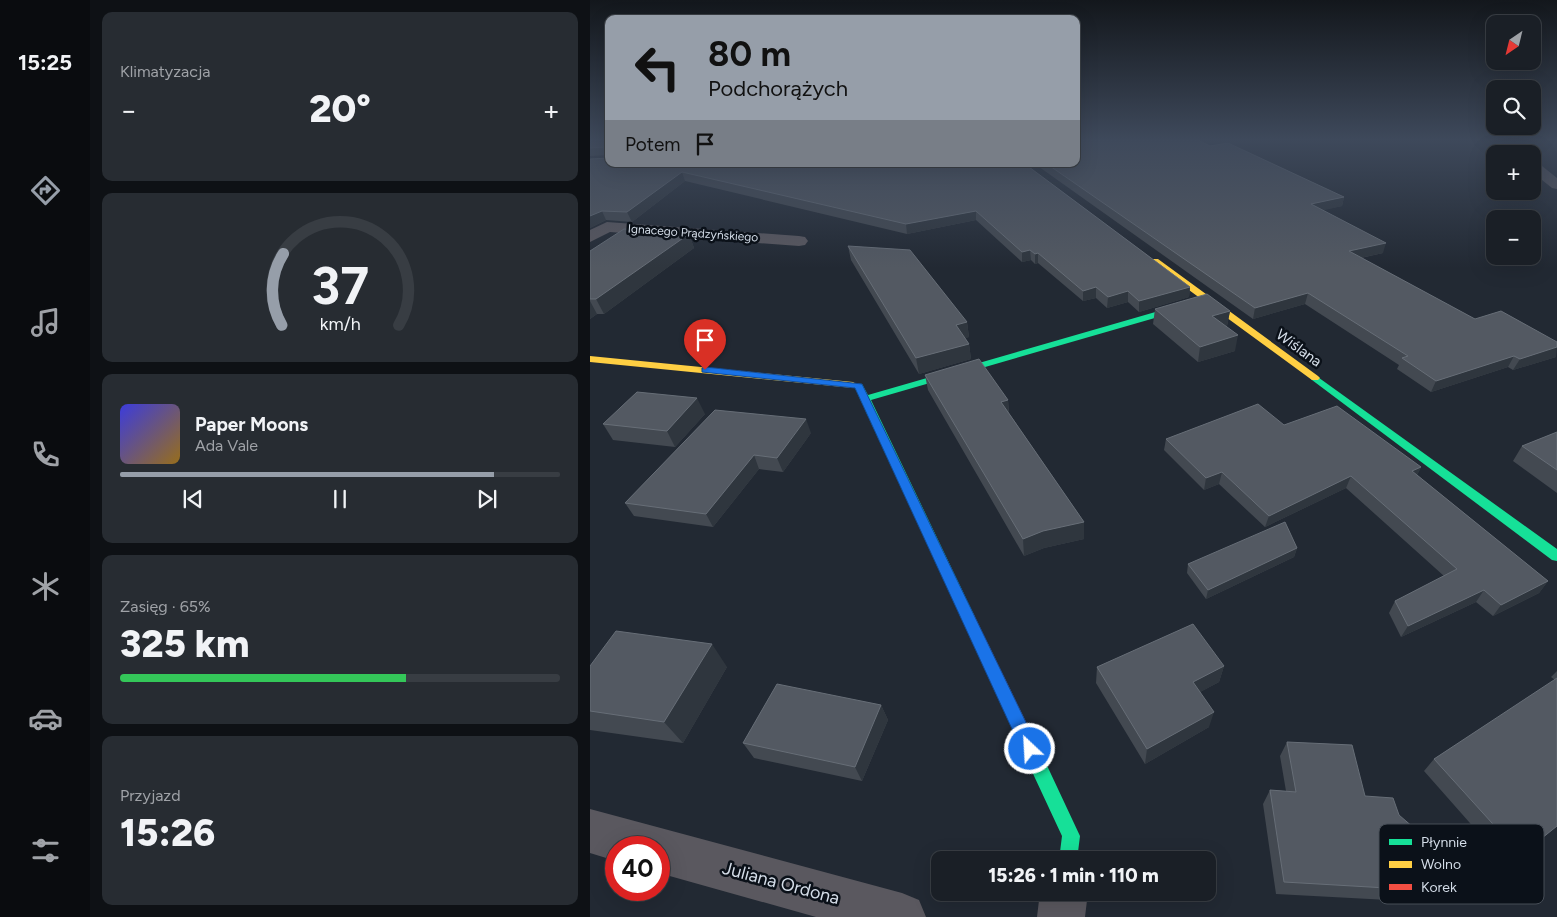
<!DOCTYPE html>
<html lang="pl">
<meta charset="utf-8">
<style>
body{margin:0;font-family:Figtree,sans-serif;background:#272c32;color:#f1f3f6;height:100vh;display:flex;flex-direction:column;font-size:19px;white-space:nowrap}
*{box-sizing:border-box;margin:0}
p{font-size:16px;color:#9fa2a7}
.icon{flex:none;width:28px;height:28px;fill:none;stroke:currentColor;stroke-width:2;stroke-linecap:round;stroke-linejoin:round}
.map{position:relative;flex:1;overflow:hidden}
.side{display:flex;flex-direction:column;gap:12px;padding:12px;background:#0e1115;width:500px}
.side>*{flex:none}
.guide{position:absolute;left:15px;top:15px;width:475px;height:152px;border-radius:10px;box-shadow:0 5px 20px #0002,0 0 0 1px #383d43;background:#969ea9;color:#111;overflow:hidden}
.needle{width:32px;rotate:215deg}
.fabs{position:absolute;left:896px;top:15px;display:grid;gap:10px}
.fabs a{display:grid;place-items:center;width:55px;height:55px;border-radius:10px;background:#1a1f26;box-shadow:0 5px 20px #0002,0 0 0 1px #383d43;font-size:25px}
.speed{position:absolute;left:15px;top:836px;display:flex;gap:10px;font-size:25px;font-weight:700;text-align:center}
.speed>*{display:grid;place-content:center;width:65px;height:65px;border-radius:50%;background:#1a1f26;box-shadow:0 5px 20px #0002,0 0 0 1px #383d43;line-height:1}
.speed .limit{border:8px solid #d22;background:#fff;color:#111}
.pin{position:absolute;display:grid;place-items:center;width:42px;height:42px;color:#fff;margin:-51px -21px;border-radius:50% 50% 50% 0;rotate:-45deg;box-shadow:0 0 5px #0007}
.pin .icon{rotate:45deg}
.me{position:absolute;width:55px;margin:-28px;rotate:335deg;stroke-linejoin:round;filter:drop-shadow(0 0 4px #0008)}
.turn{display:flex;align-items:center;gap:18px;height:105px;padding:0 20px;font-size:22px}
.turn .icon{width:65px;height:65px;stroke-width:2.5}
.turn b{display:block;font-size:35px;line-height:42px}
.then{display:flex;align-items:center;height:48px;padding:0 20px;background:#0003;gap:10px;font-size:19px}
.big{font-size:38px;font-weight:800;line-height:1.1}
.side .tile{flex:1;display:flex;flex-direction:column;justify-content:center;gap:8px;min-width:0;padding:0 18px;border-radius:10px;background:#272c32}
.side .dial{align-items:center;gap:0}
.dial svg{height:130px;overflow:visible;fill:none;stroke:#383d43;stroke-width:7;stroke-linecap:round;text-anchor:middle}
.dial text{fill:#f1f3f6;stroke:none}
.song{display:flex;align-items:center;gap:15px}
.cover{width:60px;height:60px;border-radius:8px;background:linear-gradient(135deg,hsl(240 70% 55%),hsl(40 70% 35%))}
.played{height:5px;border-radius:2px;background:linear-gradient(90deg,#969ea9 85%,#383d43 85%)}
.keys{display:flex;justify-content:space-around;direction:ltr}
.heat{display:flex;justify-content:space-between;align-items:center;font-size:28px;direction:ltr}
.charge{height:8px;border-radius:4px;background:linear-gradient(90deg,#34c759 65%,#383d43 0)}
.trip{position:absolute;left:341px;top:851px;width:285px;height:50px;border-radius:10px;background:#1a1f26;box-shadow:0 5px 20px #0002,0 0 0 1px #383d43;font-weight:800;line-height:50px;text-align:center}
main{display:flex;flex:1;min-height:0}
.tab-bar{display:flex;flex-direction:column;width:90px;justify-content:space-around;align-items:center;background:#0a0c0f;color:#9fa2a7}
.tab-bar .icon{width:35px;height:35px}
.tab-bar .active{color:#969ea9}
.tab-bar b{font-size:22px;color:#f1f3f6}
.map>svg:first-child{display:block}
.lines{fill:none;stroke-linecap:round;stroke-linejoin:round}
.street{fill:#5a585f;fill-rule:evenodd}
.fast{fill:#16e098;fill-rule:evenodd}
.slow{fill:#ffcf43;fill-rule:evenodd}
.jam{fill:#f24e42;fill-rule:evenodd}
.wall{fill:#434951}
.shaded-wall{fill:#2f363e}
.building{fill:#535962;stroke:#676e77}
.route{fill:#1a73e8;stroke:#114b97}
.labels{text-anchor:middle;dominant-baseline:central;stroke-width:5;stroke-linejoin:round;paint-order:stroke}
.far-street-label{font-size:12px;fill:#d4dde8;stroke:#0b1119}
.street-label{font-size:15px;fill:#d4dde8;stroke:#0b1119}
.near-street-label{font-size:18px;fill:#d4dde8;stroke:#0b1119}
.key{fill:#0b1119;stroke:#474e57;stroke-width:1}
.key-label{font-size:14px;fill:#d4dde8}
</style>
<main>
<nav class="tab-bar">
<b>15:25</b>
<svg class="icon active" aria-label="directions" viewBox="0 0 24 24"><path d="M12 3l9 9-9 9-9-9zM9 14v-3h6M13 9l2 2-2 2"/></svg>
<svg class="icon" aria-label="music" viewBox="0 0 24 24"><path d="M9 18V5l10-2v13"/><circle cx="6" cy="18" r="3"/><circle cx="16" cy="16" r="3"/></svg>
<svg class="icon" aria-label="phone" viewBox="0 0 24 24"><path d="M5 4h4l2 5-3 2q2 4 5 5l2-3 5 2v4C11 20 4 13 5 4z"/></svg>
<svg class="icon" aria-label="climate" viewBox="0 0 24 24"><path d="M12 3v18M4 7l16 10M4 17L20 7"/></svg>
<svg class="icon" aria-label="car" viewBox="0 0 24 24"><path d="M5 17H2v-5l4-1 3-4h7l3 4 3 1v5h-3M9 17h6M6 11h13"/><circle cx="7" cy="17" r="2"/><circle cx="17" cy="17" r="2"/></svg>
<svg class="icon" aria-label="filters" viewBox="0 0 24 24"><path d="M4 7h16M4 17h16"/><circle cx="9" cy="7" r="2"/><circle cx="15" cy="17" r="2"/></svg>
</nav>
<section class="side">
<div class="tile"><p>Klimatyzacja</p>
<div class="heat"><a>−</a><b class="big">20°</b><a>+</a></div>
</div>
<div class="tile dial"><svg viewBox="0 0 100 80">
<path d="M14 69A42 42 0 1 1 86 69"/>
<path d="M14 69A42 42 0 0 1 15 25" stroke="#969ea9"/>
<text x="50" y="56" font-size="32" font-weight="700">37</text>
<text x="50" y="72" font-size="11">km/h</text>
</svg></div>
<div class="tile">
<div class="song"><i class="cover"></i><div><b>Paper Moons</b><p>Ada Vale</p></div></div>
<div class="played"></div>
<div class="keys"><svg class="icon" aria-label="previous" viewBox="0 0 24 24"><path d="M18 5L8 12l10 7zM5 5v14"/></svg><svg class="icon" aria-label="pause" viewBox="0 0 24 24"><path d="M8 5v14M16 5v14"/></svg><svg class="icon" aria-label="next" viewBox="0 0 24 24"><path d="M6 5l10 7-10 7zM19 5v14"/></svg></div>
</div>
<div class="tile"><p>Zasięg · 65%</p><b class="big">325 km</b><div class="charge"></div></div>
<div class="tile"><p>Przyjazd</p><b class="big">15:26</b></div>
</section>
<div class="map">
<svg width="967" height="917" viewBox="0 0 967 917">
<rect width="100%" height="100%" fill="#222933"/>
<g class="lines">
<path class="street" d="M942,161l5,1 20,16v11l-5,-1 -20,-16z
M17,222l192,14 6,1 3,4 -3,4 -6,1 -189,-14 -20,10v-12z
M0,809l312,84 17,7 7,17h-110l-157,-44v-25h-43v13l-26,-8z
M450,892h48l-3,25h-48z"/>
<path class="fast" d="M600,302l3,1v4l-322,93 104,217 -2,4 -5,2 -5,-2 -108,-233 -5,-1 -2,-2 2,-2 12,1 6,11z
M725,375l242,174v12l-5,-1 -240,-180 -2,-2z
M447,754l6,3 37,79 -3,24h-18l3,-24 -34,-73 3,-6z"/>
<path class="slow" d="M562,259h6l160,117 2,2 -2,2h-6l-160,-117z
M0,356l263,26 5,3 -5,3 -263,-26z"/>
<path class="jam" d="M378,611l5,2 70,144 3,6 -3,6 -6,3 -6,-3 -70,-152 2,-4z"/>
</g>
<path class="wall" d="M0,139h19v18l-1,-2 -18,1z
M620,146l134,51 -2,9 -20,4 61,43 -22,5 114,61 81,38 -43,13 -5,-3 -77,25 -34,-23 2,-4 -94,-61 -52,15 -218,-155h41z
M0,159l435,5 165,123 -1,10 -50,15 -11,-10 -21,6 -11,-10 -13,3 -45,-38 -3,1 -4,-4 -9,2 -46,-42 -69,14 -222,-53 -53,41 -26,-2 -16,8z
M99,234l5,14 -90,66h-7l-7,5v-68z
M258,246l119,76 2,15 -4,1 4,6 2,15 -52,15 -68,-114z
M565,309l75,2 -3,15 -1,1 9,24 -37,11 -45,-38z
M335,375l83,25 1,13 75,109v17l-40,9 -20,8 -96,-166z
M115,414l-30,33 -62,-7 -10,-16z
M694,425l137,42 -4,8 131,106 -9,12 -46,23 -17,-14 -75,35 -12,-24 6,-12 49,-25 -98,-88 -81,39 -46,-43 -15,6 -40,-40 2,-11z
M967,432v61l-44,-32 9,-15z
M221,433l-28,39 -24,-3 -46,58 -79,-11 -9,-13z
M707,548l-3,9 -88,42 -19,-26 1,-9z
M0,666l137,1 -44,76 -93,-13z
M634,666l-5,16 -19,10 9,35 -64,37 -49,-81 1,-16z
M967,671v155l-50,39 -83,-94 10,-12 121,-79 -4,-3z
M291,705l7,15 -26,61 -108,-23 -11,-15z
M697,742l78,54 49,72 7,22 -14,11 -131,-7 -13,-90 7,-14 16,1 -6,-35z"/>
<path class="shaded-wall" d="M92,172l3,9 -53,41 -5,-10z
M754,197l-2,9 -34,8 3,-10z
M12,211l4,9 -16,8v-12z
M386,211v9l-69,14 -1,-10z
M99,234l5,14 -90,66 -8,-15z
M796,243l-3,10 -37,8 3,-10z
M440,250l1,10 -9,2v-10z
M448,253v10l-3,1v-10z
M506,287v11l-13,3v-10z
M600,287l-1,10 -50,15v-11z
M538,291v11l-21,6 1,-11z
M718,293l-3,11 -52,15 2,-11z
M0,301l7,13 -7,5z
M640,311l-3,15 -17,5 2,-15z
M377,322l2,15 -11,4 -2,-16z
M648,335l-3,16 -37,11 2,-15z
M379,344l2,15 -52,15 -3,-16z
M967,347l-1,10 -43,13 7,-11z
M924,356l-6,11 -77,25 5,-11z
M107,398l8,16 -30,33 -8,-16z
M418,400l1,16 -8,-14z
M216,419l5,14 -28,39 -6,-14z
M164,455l5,14 -46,58 -7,-13z
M831,467l-6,12 -3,-8z
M632,472l-3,12 -15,6 2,-12z
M761,476l-5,12 -81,39 4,-11z
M494,522v17l-40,9 -20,8 -1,-17 20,-8z
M707,548l-3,9 -88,42 2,-9z
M958,581l-9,12 -46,23 8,-11z
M894,590l-8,12 -75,35 7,-11z
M122,644l15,23 -44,76 -19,-21z
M634,666l-5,16 -30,16 4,-16z
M291,705l7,15 -26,61 -7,-14z
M624,712l-5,15 -64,37 2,-15z"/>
<path class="building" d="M0,139h19v15h-2l-2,-7 -15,1z
M486,139h120l14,7 18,-3 116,54 -33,7 75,39 -37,8 126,68 26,-8 56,31v5l-37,12 -6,-3 -78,25 -34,-23 6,-2 -100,-63 -53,15 -208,-144h29z
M19,158v6h416l165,123 -51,14 -11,-10 -20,6 -12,-10 -13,4 -45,-38 -3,1 -5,-4 -8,2 -46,-41 -70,13 -224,-52 -55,40 -25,-1 -12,5v-57z
M34,229l65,5 -93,65h-6v-48z
M258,246l62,4 57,72 -11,3 13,19 -53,14z
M617,294l23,17 -18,5 26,19 -38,12 -45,-38z
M389,359l29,41 -7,2 83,120 -41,9 -20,8 -98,-164z
M47,392l60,6 -30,33 -64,-7z
M668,404l26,21 53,-19 84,61 -9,4 136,110 -47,24 -17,-15 -76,36 -13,-25 62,-32 -106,-93 -82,40 -47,-44 -16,6 -40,-39z
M125,410l91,9 -29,39 -23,-3 -48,59 -81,-11z
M967,432v38l-35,-24z
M695,522l12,26 -89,42 -20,-26z
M603,624l31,42 -31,16 21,30 -67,37 -50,-82z
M26,631l96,13 -48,78 -74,-11v-45z
M967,678v148l-36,29 -87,-96z
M187,684l104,21 -26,62 -112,-24z
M697,742l65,3 13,51 28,2 6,17 15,13 9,28 -9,12 7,22 -137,-8 -14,-92 26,2z"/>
<linearGradient id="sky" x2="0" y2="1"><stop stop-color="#13171c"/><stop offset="0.52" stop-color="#3e495b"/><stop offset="1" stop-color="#3e495b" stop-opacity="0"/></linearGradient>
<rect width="967" height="268" fill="url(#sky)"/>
<path class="route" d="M115,367l157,17 174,359 2,6 -2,6 -6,2 -6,-2 -169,-367 -153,-16v-4z"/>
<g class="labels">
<g class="far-street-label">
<text transform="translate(103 233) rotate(4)">Ignacego Prądzyńskiego</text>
</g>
<g class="street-label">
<text transform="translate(709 348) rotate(36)">Wiślana</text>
</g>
<g class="near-street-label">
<text transform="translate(191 883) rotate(15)">Juliana Ordona</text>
</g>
</g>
<rect x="789" y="824" width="165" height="80" rx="8" class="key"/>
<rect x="799" y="839" width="23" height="6" fill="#16e098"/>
<rect x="799" y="861" width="23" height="7" fill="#ffcf43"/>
<rect x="799" y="884" width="23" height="6" fill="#f24e42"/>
<g class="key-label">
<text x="831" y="847">Płynnie</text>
<text x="831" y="869">Wolno</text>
<text x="831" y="892">Korek</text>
</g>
</svg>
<div class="fabs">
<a><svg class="needle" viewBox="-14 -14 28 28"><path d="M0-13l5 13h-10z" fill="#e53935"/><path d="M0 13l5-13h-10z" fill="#9fa2a7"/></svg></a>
<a><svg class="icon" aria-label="search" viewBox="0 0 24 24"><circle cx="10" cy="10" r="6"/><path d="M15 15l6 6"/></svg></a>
<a>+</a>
<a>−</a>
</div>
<div class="speed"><div class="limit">40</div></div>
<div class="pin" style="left:115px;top:370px;background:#d93025"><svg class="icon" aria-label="arrive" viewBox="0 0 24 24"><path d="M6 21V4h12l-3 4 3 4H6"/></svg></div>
<svg class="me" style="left:440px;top:749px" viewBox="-20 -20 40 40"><circle r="17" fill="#1a73e8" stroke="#fff" stroke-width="3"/><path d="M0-11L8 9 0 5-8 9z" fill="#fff"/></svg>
<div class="trip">15:26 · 1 min · 110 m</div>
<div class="guide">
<div class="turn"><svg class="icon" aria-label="left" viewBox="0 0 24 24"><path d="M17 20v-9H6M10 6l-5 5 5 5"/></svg><div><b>80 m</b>Podchorążych</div></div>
<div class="then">Potem<svg class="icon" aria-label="arrive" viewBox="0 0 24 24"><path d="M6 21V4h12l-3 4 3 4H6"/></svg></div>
</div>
</div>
</main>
